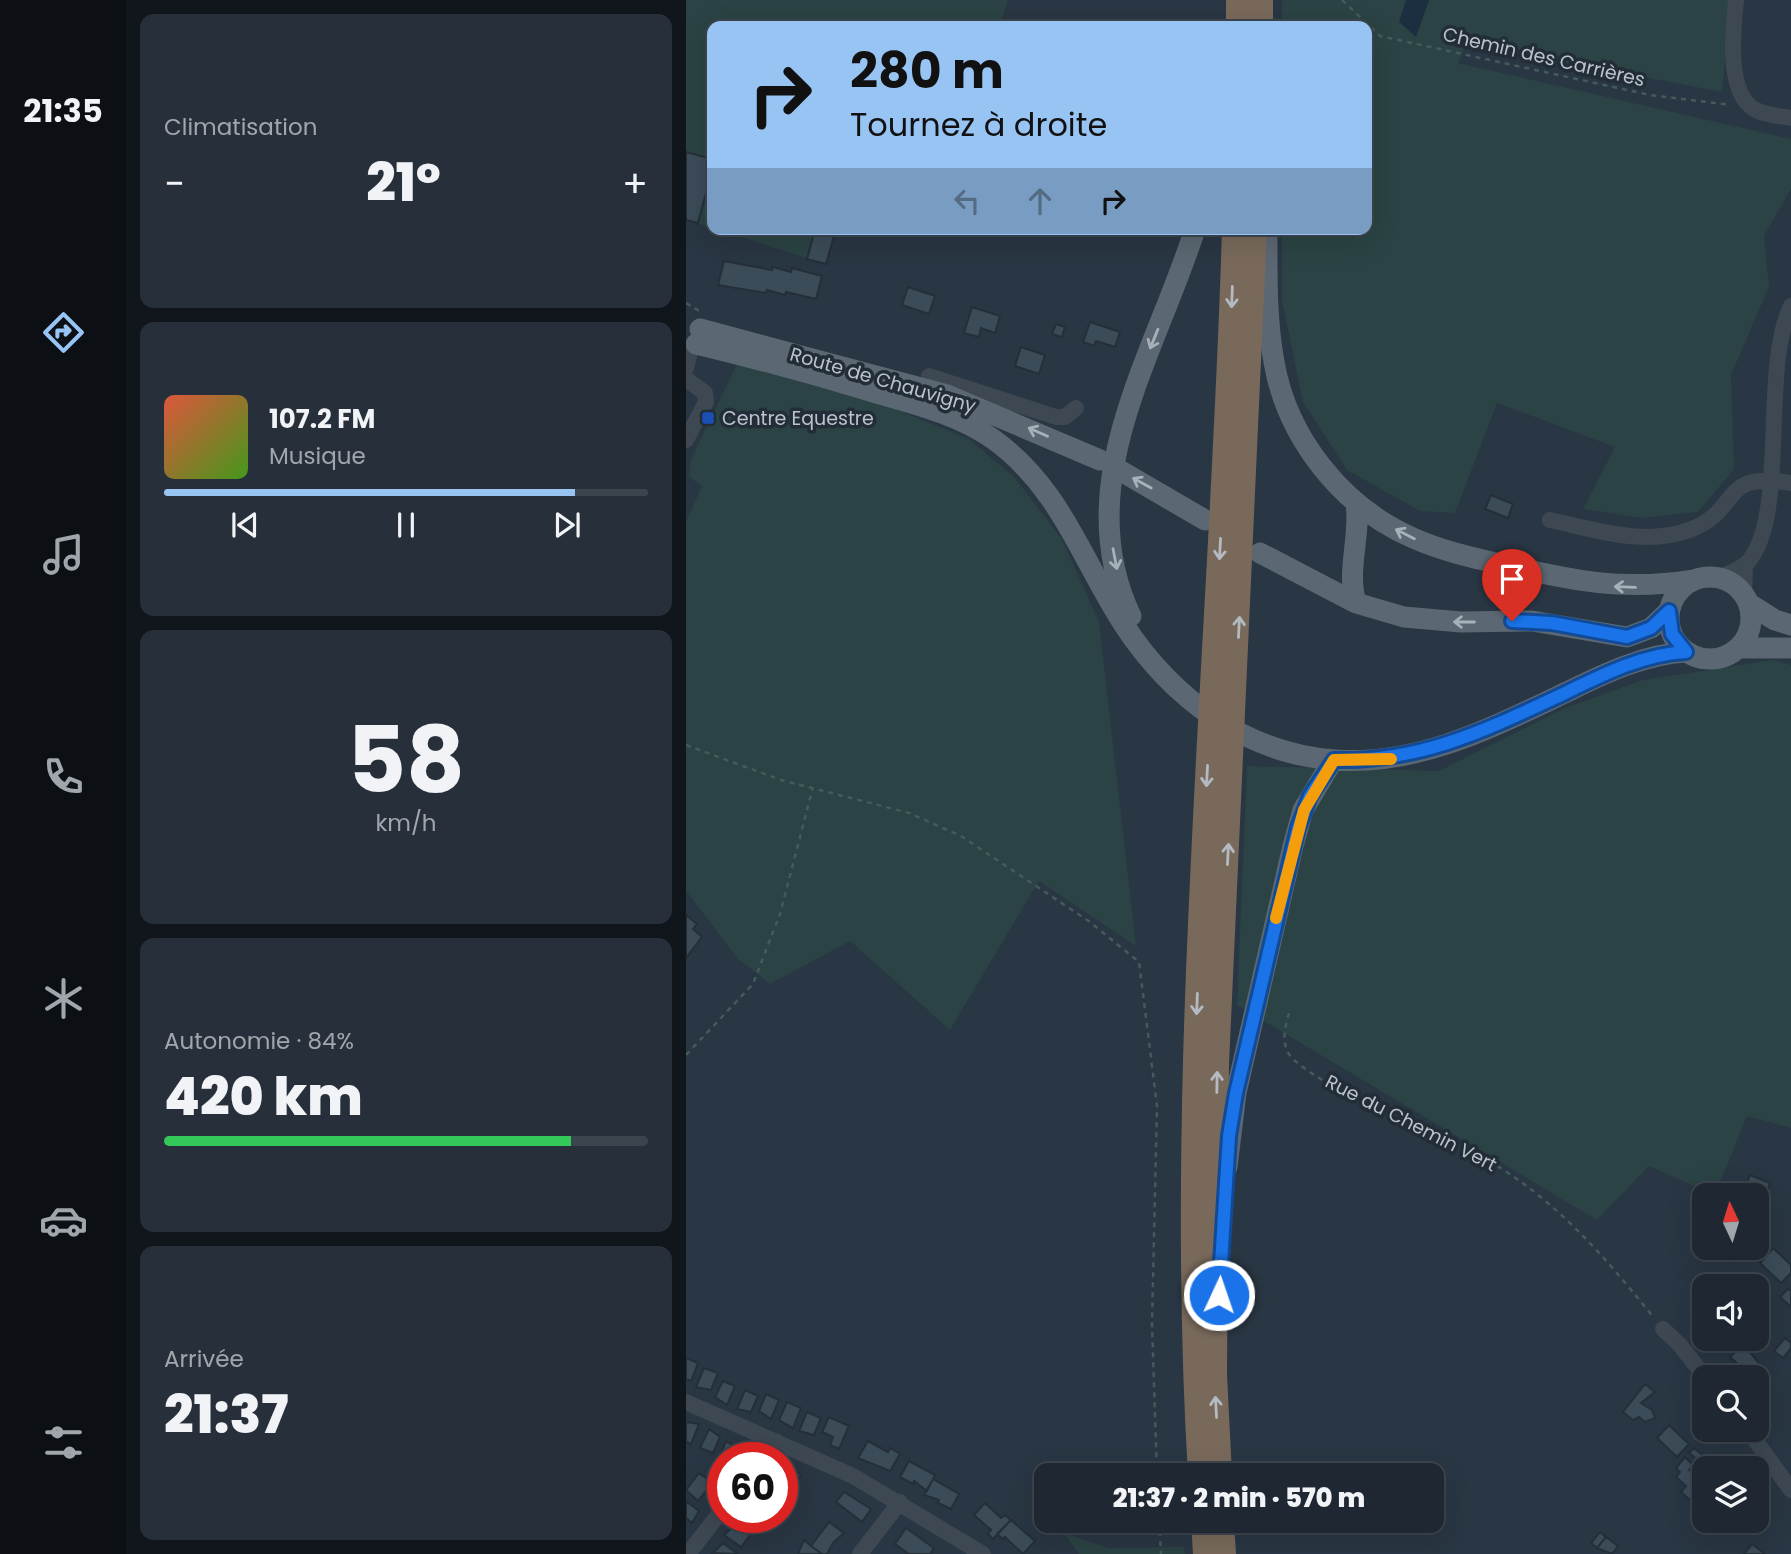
<!DOCTYPE html>
<html lang="fr">
<meta charset="utf-8">
<style>
body{margin:0;font-family:Poppins,sans-serif;background:#27303a;color:#f1f3f6;height:100vh;display:flex;flex-direction:column;font-size:26px;white-space:nowrap}
*{box-sizing:border-box;margin:0}
p{font-size:23px;color:#a1a6ac}
.icon{flex:none;width:38px;height:38px;fill:none;stroke:currentColor;stroke-width:2;stroke-linecap:round;stroke-linejoin:round}
.map{position:relative;flex:1;overflow:hidden}
.panel{display:flex;flex-direction:column;gap:14px;padding:14px;background:#11161c;width:560px}
.panel>*{flex:none}
.banner{position:absolute;left:21px;top:21px;width:665px;height:214px;border-radius:14px;box-shadow:0 7px 28px #0002,0 0 0 2px #3c444d;background:#98c4f4;color:#111;overflow:hidden}
.needle{width:46px;rotate:356deg}
.controls{position:absolute;left:1006px;top:1183px;display:grid;gap:14px}
.controls a{display:grid;place-items:center;width:77px;height:77px;border-radius:14px;background:#1f2832;box-shadow:0 7px 28px #0002,0 0 0 2px #3c444d;font-size:35px}
.speed{position:absolute;left:21px;top:1442px;display:flex;gap:14px;font-size:35px;font-weight:700;text-align:center}
.speed>*{display:grid;place-content:center;width:91px;height:91px;border-radius:50%;background:#1f2832;box-shadow:0 7px 28px #0002,0 0 0 2px #3c444d;line-height:1}
.speed .limit{border:10px solid #d22;background:#fff;color:#111}
.pin{position:absolute;display:grid;place-items:center;width:60px;height:60px;color:#fff;margin:-72px -30px;border-radius:50% 50% 50% 0;rotate:-45deg;box-shadow:0 0 7px #0007}
.pin .icon{rotate:45deg}
.me{position:absolute;width:77px;margin:-38px;rotate:3deg;stroke-linejoin:round;filter:drop-shadow(0 0 5px #0008)}
.turn{display:flex;align-items:center;gap:24px;height:147px;padding:0 28px;font-size:32px}
.turn .icon{width:91px;height:91px;stroke-width:2.5}
.turn b{display:block;font-size:49px;line-height:60px}
.lanes{display:flex;align-items:center;height:66px;padding:0 28px;background:#0003;justify-content:center;gap:35px;direction:ltr}
.lanes .off{opacity:.35}
.big{font-size:52px;font-weight:800;line-height:1.1}
.panel .widget{flex:1;display:flex;flex-direction:column;justify-content:center;gap:10px;min-width:0;padding:0 24px;border-radius:14px;background:#27303a}
.panel .dial{align-items:center;gap:0}
.dial b{font-size:91px;line-height:1}
.song{display:flex;align-items:center;gap:21px}
.cover{width:84px;height:84px;border-radius:10px;background:linear-gradient(135deg,hsl(10 70% 55%),hsl(100 70% 35%))}
.played{height:7px;border-radius:4px;background:linear-gradient(90deg,#98c4f4 85%,#3c444d 85%)}
.keys{display:flex;justify-content:space-around;direction:ltr}
.heat{display:flex;justify-content:space-between;align-items:center;font-size:38px;direction:ltr}
.charge{height:10px;border-radius:5px;background:linear-gradient(90deg,#34c759 84%,#3c444d 0)}
.trip{position:absolute;left:348px;top:1463px;width:410px;height:70px;border-radius:14px;background:#1f2832;box-shadow:0 7px 28px #0002,0 0 0 2px #3c444d;font-weight:800;line-height:70px;text-align:center}
main{display:flex;flex:1;min-height:0}
.tabs{display:flex;flex-direction:column;width:126px;justify-content:space-around;align-items:center;background:#0c1014;color:#a1a6ac}
.tabs .icon{width:49px;height:49px}
.tabs .on{color:#98c4f4}
.tabs b{font-size:32px;color:#f1f3f6}
.map>svg:first-child{display:block}
.green{fill:#2b4344}
.water{fill:#1c2f41}
.building{fill:#3b4b58;stroke:#242f3a;stroke-width:2}
.lines{fill:none;stroke-linecap:round;stroke-linejoin:round}
.path{stroke:#445b5b;stroke-width:2.5;stroke-dasharray:5 5;stroke-linecap:butt}
.minor{stroke:#3d4852;stroke-width:16}
.major{stroke:#5b6772;stroke-width:21}
.highway{stroke:#78695b;stroke-width:24}
.oneway{stroke:#b3bac1}
.oneway2{stroke:#a7b1ba}
.route-casing{stroke:#114b97;stroke-width:18}
.route{stroke:#1a73e8;stroke-width:12}
.slow{stroke:#f59e0b;stroke-width:12}
.transit-dot{fill:#1a4fb4;stroke:#222d38;stroke-width:2.5}
.labels{text-anchor:middle;dominant-baseline:central;stroke-width:7;stroke-linejoin:round;paint-order:stroke}
.street-label{font-size:19px;fill:#bac3cc;stroke:#222d38}
.poi-label{font-size:19px;fill:#bac3cc;stroke:#222d38;text-anchor:start}
</style>
<main>
<nav class="tabs">
<b>21:35</b>
<svg class="icon on" aria-label="directions" viewBox="0 0 24 24"><path d="M12 3l9 9-9 9-9-9zM9 14v-3h6M13 9l2 2-2 2"/></svg>
<svg class="icon" aria-label="music" viewBox="0 0 24 24"><path d="M9 18V5l10-2v13"/><circle cx="6" cy="18" r="3"/><circle cx="16" cy="16" r="3"/></svg>
<svg class="icon" aria-label="phone" viewBox="0 0 24 24"><path d="M5 4h4l2 5-3 2q2 4 5 5l2-3 5 2v4C11 20 4 13 5 4z"/></svg>
<svg class="icon" aria-label="climate" viewBox="0 0 24 24"><path d="M12 3v18M4 7l16 10M4 17L20 7"/></svg>
<svg class="icon" aria-label="car" viewBox="0 0 24 24"><path d="M5 17H2v-5l4-1 3-4h7l3 4 3 1v5h-3M9 17h6M6 11h13"/><circle cx="7" cy="17" r="2"/><circle cx="17" cy="17" r="2"/></svg>
<svg class="icon" aria-label="filters" viewBox="0 0 24 24"><path d="M4 7h16M4 17h16"/><circle cx="9" cy="7" r="2"/><circle cx="15" cy="17" r="2"/></svg>
</nav>
<section class="panel">
<div class="widget"><p>Climatisation</p>
<div class="heat"><a>−</a><b class="big">21°</b><a>+</a></div>
</div>
<div class="widget">
<div class="song"><i class="cover"></i><div><b>107.2 FM</b><p>Musique</p></div></div>
<div class="played"></div>
<div class="keys"><svg class="icon" aria-label="previous" viewBox="0 0 24 24"><path d="M18 5L8 12l10 7zM5 5v14"/></svg><svg class="icon" aria-label="pause" viewBox="0 0 24 24"><path d="M8 5v14M16 5v14"/></svg><svg class="icon" aria-label="next" viewBox="0 0 24 24"><path d="M6 5l10 7-10 7zM19 5v14"/></svg></div>
</div>
<div class="widget dial"><b>58</b><p>km/h</p></div>
<div class="widget"><p>Autonomie · 84%</p><b class="big">420 km</b><div class="charge"></div></div>
<div class="widget"><p>Arrivée</p><b class="big">21:37</b></div>
</section>
<div class="map">
<svg width="1105" height="1554" viewBox="0 0 1105 1554">
<rect width="100%" height="100%" fill="#293643"/>
<path class="green" d="M0,0h322l-9,26h-287v202l-26,-8z
M596,0h449l-9,92 -255,-49 -9,20 333,76v50l-27,47 5,51 -38,88 3,94 -36,43 -57,6 -58,-9 32,-62 -118,-44 -42,110 -35,-2 -73,-41 -44,-68 -21,-101v-72h85v-203h-85z
M30,229h120l-10,35z
M51,364l154,43 78,32 45,38 48,62 37,83 37,324 -97,-65 -89,149 -100,-89 -80,43 -32,-25 -52,-68v-369l16,-36 -13,-9 2,-18z
M1086,660l19,5v463l-44,-12 -32,79 -66,-29 -52,54 -360,-215 10,-239 192,5 126,-63 78,-28z
M378,1533l44,15 76,-1 1,7h-106z"/>
<path class="water" d="M720,0h23l-13,37 -17,-15z"/>
<path class="building" d="M0,152l26,7v11l-14,53 -12,-3z
M129,229h21l-10,35 -19,-5z
M38,261l48,9 1,-3 18,5 1,-4 30,8 -6,23 -30,-7 -1,3 -18,-5 -1,3 -48,-8z
M222,287l27,9 -6,18 -27,-9z
M286,307l28,9 -5,17 -14,-5 -2,9 -15,-4z
M404,322l30,10 -5,15 -19,-6 -2,5 -11,-4z
M370,324l9,3 -3,10 -10,-3z
M335,347l24,8 -6,19 -24,-8z
M805,495l22,9 -5,14 -23,-9z
M0,915l11,9 -4,5 9,8 -16,21z
M1064,1175l20,8 -10,26 -3,-14h-15z
M1087,1248l18,17v8l-10,10 -21,-20z
M1102,1289l3,2v16l-11,-10z
M1099,1338l6,5v5l-8,10 -9,-7z
M1057,1344l21,25 -8,8h-10l-6,-5 3,-3 -13,-12z
M0,1358l12,5 -7,18 -5,-2z
M18,1368l14,5 -7,17 -15,-3z
M37,1381l12,5 -8,19 -12,-8z
M959,1384l10,8 -14,11 11,7 3,8 -10,4 -6,-5 -6,3 -10,-8z
M59,1390l13,6 -7,16 -14,-3z
M80,1394l13,6 -8,19 -12,-8z
M101,1402l14,6 -8,20 -14,-8z
M121,1412l14,6 -7,17 -15,-4z
M143,1417l20,9 -10,23 -9,-4 3,-8 -11,-5z
M0,1422l13,2 -8,20 -5,-2z
M983,1425l20,19 -12,13 -20,-19z
M23,1429l11,8 -7,16 -13,-5z
M40,1441l12,8 -4,9h-11v4l-5,-2z
M182,1441l20,11 2,-4 10,6 -10,17 -32,-13z
M1008,1448l10,8 -5,5 -10,-8z
M999,1457l8,8 -4,5 15,11v5l-13,15 -10,-9 5,-6 -10,-9 4,-5 -4,-4z
M223,1461l26,14 -8,16 -13,-10 -1,3 -13,-7z
M101,1463l14,12 -8,10 -11,-8v-8z
M13,1473l20,15 -7,8 -6,-5 -8,10 -12,-11z
M96,1477l11,8 -8,11 -3,-2z
M247,1479l26,15 -8,15 -13,-6 1,-3 -15,-5z
M158,1492l27,17 -9,13 -26,-20z
M0,1501l13,10 -7,12 -6,-5z
M299,1503l16,15 4,-3 6,5 -18,19 -5,-5 3,-4 -17,-15z
M51,1517h23l-8,12z
M325,1520l24,21 -12,13 -18,-17 -2,2 -6,-5z
M1024,1521h18l-11,11z
M143,1522l15,11 -11,10 -6,11h-5l-11,-8z
M49,1525l15,10 -9,12 -17,-12z
M220,1528l28,20 -4,6h-21l-14,-10z
M914,1532l6,5 -9,11 -6,-5z
M920,1537l12,9 -6,8 -15,-6z
M118,1540l7,6 11,8h-24z
M37,1543l15,11 -25,-1z
M1066,1544l13,10h-21z"/>
<g class="lines">
<path class="path" d="M656,0l38,36 270,59 81,10
M0,303l15,9
M0,745l95,35 128,33 52,23 129,86 49,40 18,144 -5,218 5,151
M603,1013c-5,17 -9,35 6,48 45,37 127,64 180,92 76,41 126,99 179,165
M0,1055l67,-71 27,-70 33,-127
M473,1521l2,33"/>
<path class="minor" d="M1050,0c-3,28 -10,92 18,109 9,6 26,7 37,9
M0,368l5,-20
M243,376l127,41h9l11,-9
M0,379l19,14 1,9 -20,38
M864,520c46,10 96,27 142,9 51,-21 26,-58 99,-46
M1032,578c9,-4 22,-8 29,-15 42,-45 13,-192 44,-257
M1058,595l1,-30
M977,1329l17,16 25,32
M0,1402l167,74 130,78
M1062,1430l43,60
M77,1458l13,-17
M2,1554l35,-45
M174,1554l40,-52"/>
<path class="major" d="M581,229c0,45 -1,89 7,133 13,76 68,145 139,176 29,13 61,20 92,27 68,16 118,26 188,15
M14,329l247,66 153,65
M10,344c59,14 118,30 177,48 41,12 84,22 120,47 68,49 88,120 131,186 48,73 122,129 211,135 85,6 160,-34 234,-69 36,-18 77,-37 117,-39
M435,471l84,49
M670,503c5,34 -10,67 0,100
M574,553l96,50 48,14 57,5 71,-1 95,16 24,-9 18,-17
M983 618a41 41 0 1 1 82 0a41 41 0 1 1-82 0Z
M1062,603l27,17 16,5
M445,616c-63,-131 25,-263 64,-387
M1052,648h53
M541,1167l9,-74 57,-247 10,-36 30,-50"/>
<path class="highway" d="M552,26v-26
M575,26v-26
M514,1475c-25,-415 22,-831 34,-1246
M534,1475l-5,-100 2,-311 38,-835
M517,1521l2,33
M536,1521l2,33"/>
</g>
<defs><path id="oneway-shaft" d="M-6 0H5M1.5-3L5.5 0L1.5 3" fill="none" stroke-width="1.6" stroke-linecap="round" stroke-linejoin="round" transform="scale(1.75)"/></defs>
<g class="oneway">
<use href="#oneway-shaft" transform="translate(546 297) rotate(92)"/>
<use href="#oneway-shaft" transform="translate(534 549) rotate(93)"/>
<use href="#oneway-shaft" transform="translate(553 627) rotate(-87)"/>
<use href="#oneway-shaft" transform="translate(521 776) rotate(93)"/>
<use href="#oneway-shaft" transform="translate(542 854) rotate(-87)"/>
<use href="#oneway-shaft" transform="translate(511 1004) rotate(92)"/>
<use href="#oneway-shaft" transform="translate(531 1082) rotate(-89)"/>
<use href="#oneway-shaft" transform="translate(530 1407) rotate(-93)"/>
</g>
<g class="oneway2">
<use href="#oneway-shaft" transform="translate(468 339) rotate(112)"/>
<use href="#oneway-shaft" transform="translate(352 432) rotate(-156)"/>
<use href="#oneway-shaft" transform="translate(456 483) rotate(-151)"/>
<use href="#oneway-shaft" transform="translate(719 534) rotate(-153)"/>
<use href="#oneway-shaft" transform="translate(429 559) rotate(79)"/>
<use href="#oneway-shaft" transform="translate(939 587) rotate(-178)"/>
<use href="#oneway-shaft" transform="translate(778 622) rotate(-180)"/>
</g>
<g class="lines">
<defs>
<path id="route" d="M533,1295l10,-159 7,-43 62,-265 12,-32 24,-36c87,2 150,-29 227,-65 39,-19 82,-41 125,-43l-14,-18 -3,-23 -18,17 -24,9 -75,-14 -40,-2"/>
</defs>
<use href="#route" class="route-casing"/>
<use href="#route" class="route"/>
<path class="slow" d="M590,918l28,-108 30,-50 57,-1"/>
</g>
<rect class="transit-dot" x="15" y="411" width="14" height="14" rx="3.5"/>
<g class="labels">
<g class="street-label">
<text transform="translate(858 57) rotate(13)">Chemin des Carrières</text>
<text transform="translate(197 380) rotate(16)">Route de Chauvigny</text>
<text transform="translate(725 1123) rotate(27)">Rue du Chemin Vert</text>
</g>
<g class="poi-label">
<text x="36" y="418">Centre Equestre</text>
</g>
</g>
</svg>
<div class="controls">
<a><svg class="needle" viewBox="-14 -14 28 28"><path d="M0-13l5 13h-10z" fill="#e53935"/><path d="M0 13l5-13h-10z" fill="#a1a6ac"/></svg></a>
<a><svg class="icon" aria-label="sound" viewBox="0 0 24 24"><path d="M4 9h4l5-4v14l-5-4H4zM17 9q2 3 0 6"/></svg></a>
<a><svg class="icon" aria-label="search" viewBox="0 0 24 24"><circle cx="10" cy="10" r="6"/><path d="M15 15l6 6"/></svg></a>
<a><svg class="icon" aria-label="layers" viewBox="0 0 24 24"><path d="M12 4l9 5-9 5-9-5zM3 14l9 5 9-5"/></svg></a>
</div>
<div class="speed"><div class="limit">60</div></div>
<div class="pin" style="left:826px;top:621px;background:#d93025"><svg class="icon" aria-label="arrive" viewBox="0 0 24 24"><path d="M6 21V4h12l-3 4 3 4H6"/></svg></div>
<svg class="me" style="left:533px;top:1295px" viewBox="-20 -20 40 40"><circle r="17" fill="#1a73e8" stroke="#fff" stroke-width="3"/><path d="M0-11L8 9 0 5-8 9z" fill="#fff"/></svg>
<div class="trip">21:37 · 2 min · 570 m</div>
<div class="banner">
<div class="turn"><svg class="icon" aria-label="right" viewBox="0 0 24 24"><path d="M7 20v-9h11M14 6l5 5-5 5"/></svg><div><b>280 m</b>Tournez à droite</div></div>
<div class="lanes"><svg class="icon off" aria-label="left" viewBox="0 0 24 24"><path d="M17 20v-9H6M10 6l-5 5 5 5"/></svg><svg class="icon off" aria-label="ahead" viewBox="0 0 24 24"><path d="M12 20V5M6 11l6-6 6 6"/></svg><svg class="icon" aria-label="right" viewBox="0 0 24 24"><path d="M7 20v-9h11M14 6l5 5-5 5"/></svg></div>
</div>
</div>
</main>
